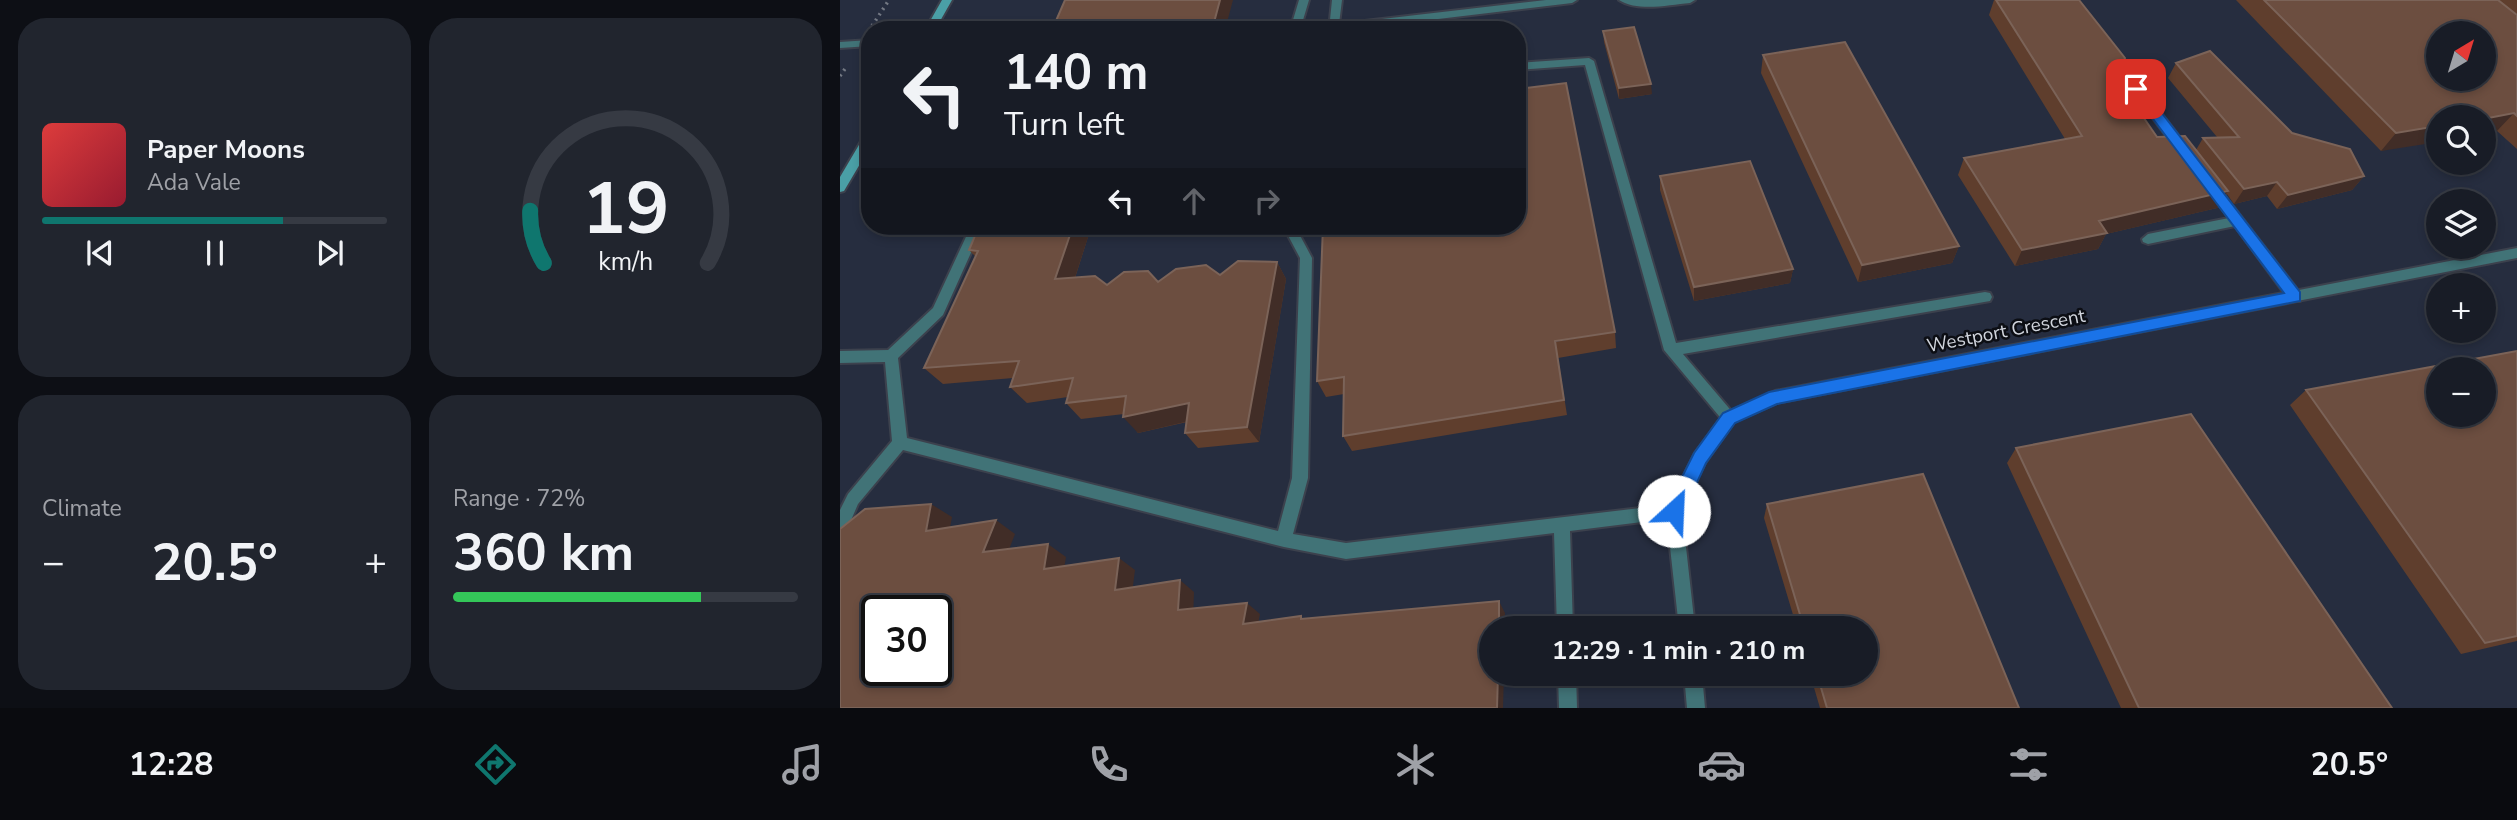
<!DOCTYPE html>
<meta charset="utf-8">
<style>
body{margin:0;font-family:"Nunito Sans",sans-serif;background:#21252e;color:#f1f3f6;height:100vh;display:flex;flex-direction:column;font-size:26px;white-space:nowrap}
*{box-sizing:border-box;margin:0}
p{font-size:23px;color:#9fa1a7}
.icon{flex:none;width:38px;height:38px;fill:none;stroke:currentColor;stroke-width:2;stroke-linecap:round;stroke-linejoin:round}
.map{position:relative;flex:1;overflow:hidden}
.details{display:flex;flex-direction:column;gap:18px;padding:18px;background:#0d0f15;width:840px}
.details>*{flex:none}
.banner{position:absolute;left:21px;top:21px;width:665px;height:214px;border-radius:28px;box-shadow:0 4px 10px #0003,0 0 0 2px #363a43;background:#181c26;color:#f1f3f6;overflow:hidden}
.needle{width:46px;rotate:38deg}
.buttons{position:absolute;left:1586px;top:21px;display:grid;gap:14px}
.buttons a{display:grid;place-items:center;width:70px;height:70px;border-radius:50%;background:#181c26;box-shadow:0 4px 10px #0003,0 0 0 2px #363a43;font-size:35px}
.speed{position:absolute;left:21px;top:595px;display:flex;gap:14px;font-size:35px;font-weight:700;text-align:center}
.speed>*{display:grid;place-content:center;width:91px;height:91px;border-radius:50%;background:#181c26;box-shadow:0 4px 10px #0003,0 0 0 2px #363a43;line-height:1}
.speed .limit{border:4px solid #111;border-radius:10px;background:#fff;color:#111}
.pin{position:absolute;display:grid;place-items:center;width:60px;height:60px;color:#fff;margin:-30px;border-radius:14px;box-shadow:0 4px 10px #0006}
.me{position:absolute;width:77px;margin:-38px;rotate:25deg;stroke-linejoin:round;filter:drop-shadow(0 0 5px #0008)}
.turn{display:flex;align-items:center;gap:24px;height:147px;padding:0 28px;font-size:32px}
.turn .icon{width:91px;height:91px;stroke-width:2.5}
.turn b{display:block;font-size:49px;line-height:60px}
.lanes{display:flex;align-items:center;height:66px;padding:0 28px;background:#0003;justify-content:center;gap:35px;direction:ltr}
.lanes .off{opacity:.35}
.big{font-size:52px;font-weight:700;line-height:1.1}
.details .tile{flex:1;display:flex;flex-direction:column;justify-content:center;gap:10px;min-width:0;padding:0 24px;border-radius:28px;background:#21252e}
.details .dial{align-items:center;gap:0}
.dial svg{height:182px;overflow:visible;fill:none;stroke:#363a43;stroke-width:7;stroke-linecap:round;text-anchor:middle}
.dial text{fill:#f1f3f6;stroke:none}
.song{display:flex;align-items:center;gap:21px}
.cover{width:84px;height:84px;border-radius:10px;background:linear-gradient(135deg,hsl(0 70% 55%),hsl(350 70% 35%))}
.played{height:7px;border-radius:4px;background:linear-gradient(90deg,#0f766e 70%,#363a43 70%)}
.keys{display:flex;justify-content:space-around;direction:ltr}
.heat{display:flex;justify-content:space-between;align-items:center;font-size:38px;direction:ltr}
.charge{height:10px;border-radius:5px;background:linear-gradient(90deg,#34c759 72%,#363a43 0)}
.details .tiles{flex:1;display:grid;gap:18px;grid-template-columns:repeat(2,1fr)}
.trip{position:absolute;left:639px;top:616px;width:399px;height:70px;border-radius:35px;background:#181c26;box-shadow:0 4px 10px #0003,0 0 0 2px #363a43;font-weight:700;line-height:70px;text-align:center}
.tab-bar{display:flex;height:112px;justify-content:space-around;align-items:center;background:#0a0b0f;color:#9fa1a7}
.tab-bar .icon{width:49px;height:49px}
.tab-bar .selected{color:#0f766e}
.tab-bar b{font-size:32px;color:#f1f3f6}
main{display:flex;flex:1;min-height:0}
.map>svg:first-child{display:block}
.built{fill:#262d3f;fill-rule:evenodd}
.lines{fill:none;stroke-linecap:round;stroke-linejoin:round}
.lane-casing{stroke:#3c414d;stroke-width:4}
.street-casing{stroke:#3c414d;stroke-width:4}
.secondary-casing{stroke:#3c414d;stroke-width:4}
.path{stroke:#737883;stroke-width:3.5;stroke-dasharray:2 4.5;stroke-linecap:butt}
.lane{fill:#417377;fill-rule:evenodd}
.street{fill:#417377;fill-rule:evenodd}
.secondary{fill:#4a9fa6;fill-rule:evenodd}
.wall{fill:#5f3e2d}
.shaded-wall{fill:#412d27}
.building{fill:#6c4e40;stroke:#7b6358;stroke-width:2;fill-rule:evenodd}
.route{fill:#1a73e8;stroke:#114b97;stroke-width:2}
.labels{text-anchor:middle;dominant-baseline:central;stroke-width:5;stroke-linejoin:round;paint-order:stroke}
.street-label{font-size:19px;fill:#d0d4dc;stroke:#0c0e14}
</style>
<main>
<section class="details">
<div class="tiles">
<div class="tile">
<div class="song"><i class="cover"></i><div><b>Paper Moons</b><p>Ada Vale</p></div></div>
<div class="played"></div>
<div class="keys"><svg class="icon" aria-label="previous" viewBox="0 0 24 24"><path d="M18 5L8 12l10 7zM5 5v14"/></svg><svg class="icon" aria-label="pause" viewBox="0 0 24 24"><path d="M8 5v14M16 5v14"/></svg><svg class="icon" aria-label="next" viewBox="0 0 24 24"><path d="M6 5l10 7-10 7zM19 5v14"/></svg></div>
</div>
<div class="tile dial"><svg viewBox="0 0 100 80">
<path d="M14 69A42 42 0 1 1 86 69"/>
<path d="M14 69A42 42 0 0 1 8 46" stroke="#0f766e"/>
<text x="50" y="56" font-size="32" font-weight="700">19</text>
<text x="50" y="72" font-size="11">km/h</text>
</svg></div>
<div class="tile"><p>Climate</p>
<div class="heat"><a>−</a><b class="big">20.5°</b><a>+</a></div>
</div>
<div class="tile"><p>Range · 72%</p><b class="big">360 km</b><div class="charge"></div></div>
</div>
</section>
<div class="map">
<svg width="1677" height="708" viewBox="0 0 1677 708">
<rect width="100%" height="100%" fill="#202532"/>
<path class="built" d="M0,0h1677v708h-1677zM30,30h647v196h-647zM1598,33h45v46h-45zM1598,117h45v46h-45zM1598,201h45v46h-45zM1598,285h45v46h-45zM1598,369h45v46h-45zM37,611h59v59h-59zM651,628h375v46h-375z"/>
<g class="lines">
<defs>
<path id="lane" d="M459,0h10l-9,30h-10z
M492,0h10l-3,24 207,-24h31l-5,3 -226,27h-17z
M779,0h76l-5,3c-22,2 -52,9 -71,-3z
M30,40v6l-30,2v-6z
M1269,50l4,1 75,97v6h-8l-75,-99 -1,-2z
M749,58l5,3 82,282 309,-51 5,1 2,4 -2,4 -307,53 51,60 2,4 -2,4 -5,2 -5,-2 -60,-72 -79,-285 -68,5v-7z
M1371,182l4,1 85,110 2,4 -2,4h-10l-55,-75 -87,18 -5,-2 -1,-3 6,-5 81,-16 -24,-32z
M131,226h12l-40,89 -45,43 9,80 371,93 14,-53 8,-220 -17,-32h12l17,32 -4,220 -15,56 53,9 328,-39 6,2 2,5 -2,5 -6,2 -104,13 3,97h-16l-3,-95 -208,26 -62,-12 -381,-97 -45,54 -12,28 -6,2v-24l8,-16 44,-53 -7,-79 -45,1v-12l48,-1 45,-42z
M326,226h34c-6,7 -24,8 -33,5z
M718,674h18l1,34h-18z"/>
<path id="street" d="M1677,248v10l-740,145 -43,19 -29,41 -23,48 13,117h-16l-13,-117 29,-58 29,-39 51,-23z
M844,674h18l3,34h-18z"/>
<path id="secondary" d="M102,0h10l-17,30h-10z
M30,132v15l-26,44 -4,1v-15l26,-44z"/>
</defs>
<use href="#lane" class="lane-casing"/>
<use href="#street" class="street-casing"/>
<use href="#secondary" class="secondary-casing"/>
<path class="path" d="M32,26l17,-26
M0,76l7,-10"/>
<use href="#lane" class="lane"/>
<use href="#street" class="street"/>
<use href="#secondary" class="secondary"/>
</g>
<path class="wall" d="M1154,0h85l37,77 41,60 39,13 7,-12 14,-1 -49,-59 8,-15 188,113 -12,14 -75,19 -10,-13 -33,8 -7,-10 -10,14 -111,26 -8,15 -83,17 -57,-91 6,-17 101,-19 -76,-124z
M1396,0h281v149l-20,-18 -14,3v-17l-102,34z
M763,31l49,63 -33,5 -15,-57z
M923,55l196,191 -7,17 -94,19 -97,-209z
M820,176l133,93 -3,14 -96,18 -34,-111z
M139,226h165l-2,6 -54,5 -13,41 32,7 51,-3 62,-7 57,-13 9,17 -27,163 -61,6 -13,-15 2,-11 -49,11 -14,-19 -43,5 -15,-16 2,-6 -41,6 -17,-16 3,-9 -70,6 -19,-16 52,-111 -7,-7z
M775,332l1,16 -58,10 9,57 -215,36 -9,-15 1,-42 -18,3 -9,-16z
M1677,351v290l-56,13 -171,-249 16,-15z
M1176,448l376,260h-271l-114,-245z
M927,504l252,204h-199l-10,-34h56v-46h-69l-33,-110z"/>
<path class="shaded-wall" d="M380,0h13l-8,30h-13z
M811,84l1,10 -33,5v-11z
M1674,113l-17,18 -14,3v-15z
M1598,126v16l-57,9 15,-18z
M1524,176l-12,14 -75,19 11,-14z
M1437,182l-10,14 -33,8 10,-15z
M1388,191l-11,17 -111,26 -8,15 -83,17 7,-16 77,-29z
M233,226h6l9,11 -19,59 -14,-17z
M298,226h6l-2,6z
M1119,246l-7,17 -94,19 4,-17z
M437,262l9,17 -27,163 -12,-15z
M953,269l-3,14 -96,18v-14z
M349,403l13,15 -64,15 -15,-16z
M91,504l21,13 -5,27 -21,-13z
M156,520l19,14 -12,31 -20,-13z
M208,544l18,13 -4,24 -18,-12z
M279,558l16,12 -4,32 -16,-12z
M340,580l14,12 -1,29 -15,-11z
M659,601l6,12 -1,15h-5z
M407,603l13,11 -4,21 -13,-11z
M658,674h6l-1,34h-6z"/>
<path class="building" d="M225,0h155l-8,30h-160z
M1156,0h83l46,58 -10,18 42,61 28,-1 43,55 -129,30 8,12 -85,17 -58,-92 118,-22z
M1424,0h234l19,15v101l-3,-3 -31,6v-2h-45v9l-42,7zM1598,33h45v46h-45z
M794,27l17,57 -32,4 -16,-57z
M1005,42l114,204 -97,19 -99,-210z
M1370,51l82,82 58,16 14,27 -76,19 -11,-13 -33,7 -41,-51 36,-1 -63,-74z
M726,83l49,249 -60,9 9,59 -221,36 1,-59 -27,4 6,-155h194v-137z
M910,161l43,108 -99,18 -34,-111z
M139,226h94l-18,53 40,-3 12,9 17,-13 24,-1 10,11 18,-13 30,-4 14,10 18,-14 39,1 -30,165 -62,6 4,-30 -66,14 3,-21 -60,7 7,-25 -63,9 9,-26 -95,7 54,-117 -9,-1z
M1677,351v285l-32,7 -179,-253zM1598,369h45v46h-45z
M1351,414l201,294h-253l-123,-260z
M1083,474l96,234h-192l-10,-34h49v-46h-62l-37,-124z
M91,504l-5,27 70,-11 -13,32 65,-8 -4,25 75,-11 -4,32 65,-10 -2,30 69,-7 -4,21 58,-8v3l198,-18v27h-8v46h7l-1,34h-657v-179l25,-20zM37,611h59v59h-59z"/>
<path class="route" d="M1292,86h9l159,206v9l-523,103 -42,19 -29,40 -25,54h-13l-3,-6 29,-58 29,-40 46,-21 515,-99 -152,-202z"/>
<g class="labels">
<g class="street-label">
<text transform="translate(1166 331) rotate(-11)">Westport Crescent</text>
</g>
</g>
</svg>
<div class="buttons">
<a><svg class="needle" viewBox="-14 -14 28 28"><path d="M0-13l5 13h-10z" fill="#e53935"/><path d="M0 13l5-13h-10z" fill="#9fa1a7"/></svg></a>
<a><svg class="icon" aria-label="search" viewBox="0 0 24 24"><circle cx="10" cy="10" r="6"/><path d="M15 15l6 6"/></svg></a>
<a><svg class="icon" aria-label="layers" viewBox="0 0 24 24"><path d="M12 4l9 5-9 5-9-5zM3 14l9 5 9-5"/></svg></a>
<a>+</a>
<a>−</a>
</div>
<div class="speed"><div class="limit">30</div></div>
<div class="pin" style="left:1296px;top:89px;background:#d93025"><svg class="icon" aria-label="arrive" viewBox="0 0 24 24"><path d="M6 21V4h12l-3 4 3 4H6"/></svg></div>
<svg class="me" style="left:834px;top:511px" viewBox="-20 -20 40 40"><circle r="19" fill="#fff"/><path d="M0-13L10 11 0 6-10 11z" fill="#1a73e8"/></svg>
<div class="trip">12:29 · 1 min · 210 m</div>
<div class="banner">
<div class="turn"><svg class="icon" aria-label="left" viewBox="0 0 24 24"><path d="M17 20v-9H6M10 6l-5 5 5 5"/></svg><div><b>140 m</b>Turn left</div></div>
<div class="lanes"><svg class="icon" aria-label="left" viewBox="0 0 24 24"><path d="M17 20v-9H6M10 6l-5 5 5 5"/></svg><svg class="icon off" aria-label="ahead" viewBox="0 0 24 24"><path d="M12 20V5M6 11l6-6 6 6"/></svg><svg class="icon off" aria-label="right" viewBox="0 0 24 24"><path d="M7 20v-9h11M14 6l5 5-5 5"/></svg></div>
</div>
</div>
</main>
<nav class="tab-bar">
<b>12:28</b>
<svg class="icon selected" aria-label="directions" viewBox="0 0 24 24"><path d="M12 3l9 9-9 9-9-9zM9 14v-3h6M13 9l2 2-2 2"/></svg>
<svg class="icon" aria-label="music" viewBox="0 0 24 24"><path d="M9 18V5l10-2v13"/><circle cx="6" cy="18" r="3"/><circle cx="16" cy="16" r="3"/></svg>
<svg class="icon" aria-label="phone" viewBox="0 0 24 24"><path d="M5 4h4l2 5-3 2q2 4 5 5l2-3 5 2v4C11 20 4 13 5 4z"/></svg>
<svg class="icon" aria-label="climate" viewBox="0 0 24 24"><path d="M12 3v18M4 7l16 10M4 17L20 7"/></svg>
<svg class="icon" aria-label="car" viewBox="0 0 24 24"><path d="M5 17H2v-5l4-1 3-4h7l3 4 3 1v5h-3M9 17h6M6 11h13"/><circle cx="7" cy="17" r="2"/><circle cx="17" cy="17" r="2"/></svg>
<svg class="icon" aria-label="filters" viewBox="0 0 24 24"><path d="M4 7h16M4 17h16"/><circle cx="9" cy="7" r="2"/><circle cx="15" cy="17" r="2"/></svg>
<b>20.5°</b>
</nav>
